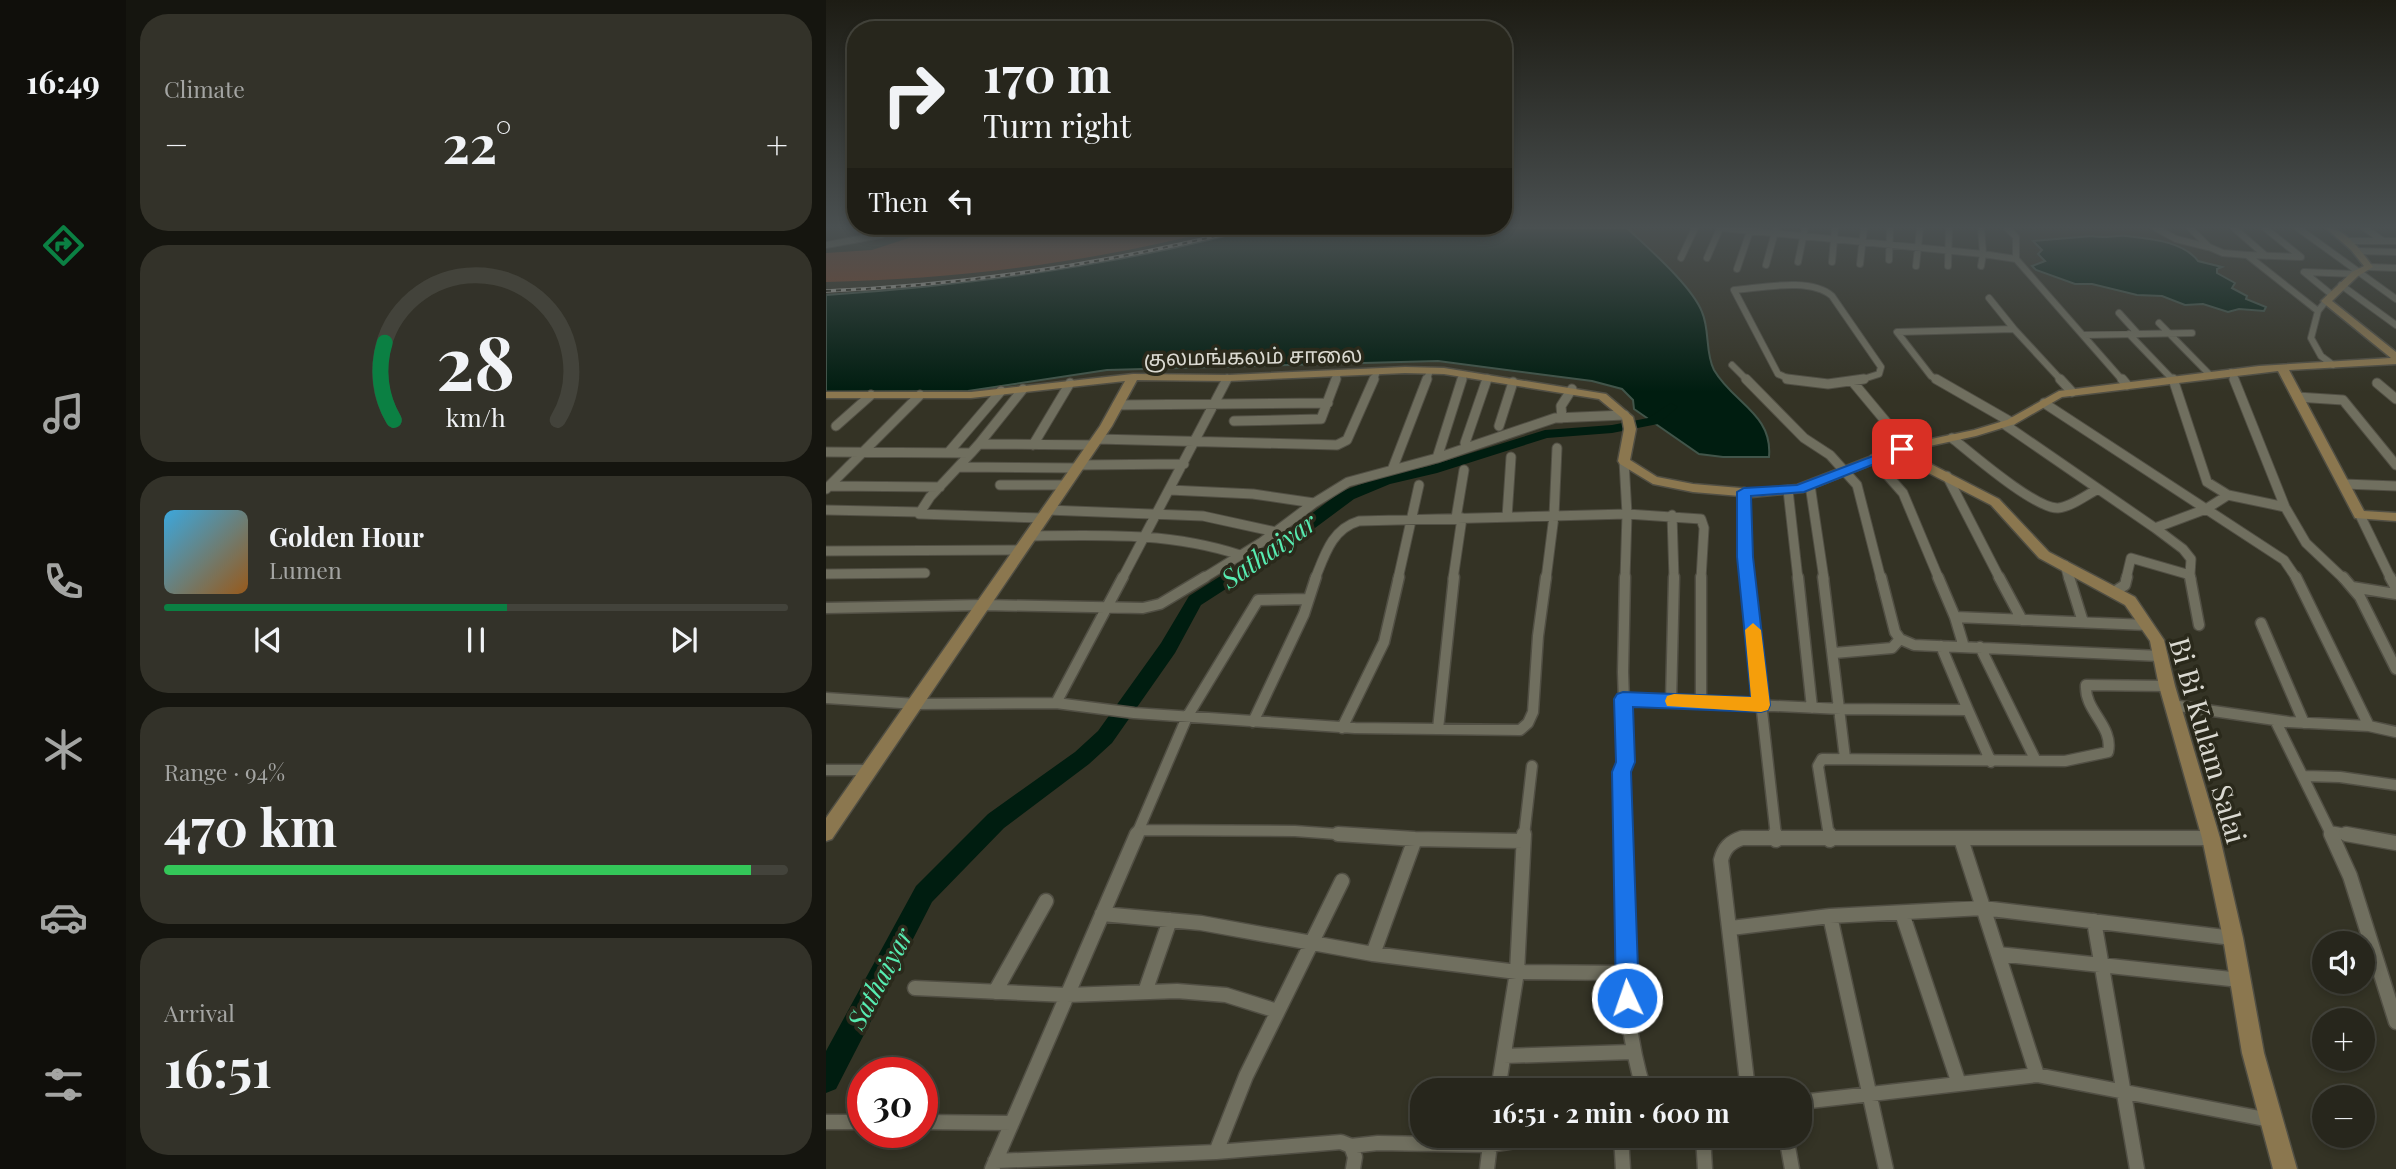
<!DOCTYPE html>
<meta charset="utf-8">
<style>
body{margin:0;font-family:"Playfair Display","Noto Sans Tamil",serif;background:#333229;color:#f1f3f6;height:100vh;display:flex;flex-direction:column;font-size:26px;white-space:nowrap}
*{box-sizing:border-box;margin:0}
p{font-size:23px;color:#a4a5a3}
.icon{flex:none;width:38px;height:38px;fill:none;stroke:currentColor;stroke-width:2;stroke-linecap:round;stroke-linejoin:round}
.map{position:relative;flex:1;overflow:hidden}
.sheet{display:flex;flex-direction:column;gap:14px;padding:14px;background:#15150f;width:700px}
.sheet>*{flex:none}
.banner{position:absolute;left:21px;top:21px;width:665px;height:214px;border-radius:28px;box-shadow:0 4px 10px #0003,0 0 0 2px #43433b;background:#27261c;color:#f1f3f6;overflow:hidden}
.controls{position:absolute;left:1486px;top:931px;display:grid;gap:14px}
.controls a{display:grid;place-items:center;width:63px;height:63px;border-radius:50%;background:#27261c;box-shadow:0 4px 10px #0003,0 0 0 2px #43433b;font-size:35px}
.speed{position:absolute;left:21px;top:1057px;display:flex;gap:14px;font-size:35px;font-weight:700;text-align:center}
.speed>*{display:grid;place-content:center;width:91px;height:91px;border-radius:50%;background:#27261c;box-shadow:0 4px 10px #0003,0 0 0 2px #43433b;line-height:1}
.speed .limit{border:10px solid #d22;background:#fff;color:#111}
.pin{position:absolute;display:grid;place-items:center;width:60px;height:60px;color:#fff;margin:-30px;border-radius:14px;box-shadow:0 4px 10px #0006}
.me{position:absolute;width:77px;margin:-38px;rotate:357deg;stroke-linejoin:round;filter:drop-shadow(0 0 5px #0008)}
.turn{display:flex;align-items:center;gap:24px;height:147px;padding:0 21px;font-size:32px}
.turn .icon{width:91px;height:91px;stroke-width:2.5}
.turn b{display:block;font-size:49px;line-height:60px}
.then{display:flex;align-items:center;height:66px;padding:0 21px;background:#0003;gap:14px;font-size:26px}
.big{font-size:52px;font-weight:700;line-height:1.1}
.sheet .card{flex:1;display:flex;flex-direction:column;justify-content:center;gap:10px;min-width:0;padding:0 24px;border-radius:28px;background:#333229}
.sheet .dial{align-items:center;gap:0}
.dial svg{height:182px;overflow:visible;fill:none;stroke:#43433b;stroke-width:7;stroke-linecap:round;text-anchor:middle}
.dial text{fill:#f1f3f6;stroke:none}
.song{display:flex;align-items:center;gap:21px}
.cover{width:84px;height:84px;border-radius:10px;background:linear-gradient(135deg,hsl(200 70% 55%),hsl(30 70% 35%))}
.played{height:7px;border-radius:4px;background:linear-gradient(90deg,#0b8043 55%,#43433b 55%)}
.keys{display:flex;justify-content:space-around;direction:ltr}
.heat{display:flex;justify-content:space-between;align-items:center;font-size:38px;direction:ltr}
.charge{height:10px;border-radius:5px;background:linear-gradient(90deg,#34c759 94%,#43433b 0)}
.trip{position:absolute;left:584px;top:1078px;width:402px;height:70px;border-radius:28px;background:#27261c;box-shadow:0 4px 10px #0003,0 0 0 2px #43433b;font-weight:700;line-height:70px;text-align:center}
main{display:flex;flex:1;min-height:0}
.tab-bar{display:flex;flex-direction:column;width:126px;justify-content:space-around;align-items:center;background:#100f0b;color:#a4a5a3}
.tab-bar .icon{width:49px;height:49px}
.tab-bar .current{color:#0b8043}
.tab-bar b{font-size:32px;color:#f1f3f6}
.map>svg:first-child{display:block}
.green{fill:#7e4227}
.water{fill:#001d10;stroke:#41554a;stroke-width:2}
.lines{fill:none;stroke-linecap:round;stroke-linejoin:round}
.river{fill:#001d10;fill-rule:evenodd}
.street-far3-casing{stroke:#514f44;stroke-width:8}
.street-far2-casing{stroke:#514f44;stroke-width:11}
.street-far1-casing{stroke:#514f44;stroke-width:13}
.street-casing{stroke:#514f44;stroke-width:17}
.secondary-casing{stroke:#514f44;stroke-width:3}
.street-far3{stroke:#706f5f;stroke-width:6}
.street-far2{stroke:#706f5f;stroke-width:9}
.street-far1{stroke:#706f5f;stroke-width:10}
.street{stroke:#706f5f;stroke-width:14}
.secondary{fill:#8b774f;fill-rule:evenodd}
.rail-casing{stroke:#b0afa6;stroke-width:3.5}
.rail{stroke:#2a291b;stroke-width:2;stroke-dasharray:5;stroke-linecap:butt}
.route{fill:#1a73e8;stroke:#114b97;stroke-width:2}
.slow{fill:#f59e0b}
.labels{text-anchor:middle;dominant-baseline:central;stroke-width:7;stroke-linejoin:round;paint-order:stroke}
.far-street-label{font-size:21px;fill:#dad9d1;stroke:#2a291b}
.water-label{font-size:26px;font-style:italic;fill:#57ecb1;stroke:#2a291b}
.near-street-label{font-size:28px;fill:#dad9d1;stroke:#2a291b}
</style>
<main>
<nav class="tab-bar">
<b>16:49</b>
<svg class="icon current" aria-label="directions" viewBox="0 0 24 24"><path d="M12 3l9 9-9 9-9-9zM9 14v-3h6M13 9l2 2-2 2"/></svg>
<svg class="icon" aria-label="music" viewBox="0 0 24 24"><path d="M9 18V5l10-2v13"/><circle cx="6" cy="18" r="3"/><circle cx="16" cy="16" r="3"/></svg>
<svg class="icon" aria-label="phone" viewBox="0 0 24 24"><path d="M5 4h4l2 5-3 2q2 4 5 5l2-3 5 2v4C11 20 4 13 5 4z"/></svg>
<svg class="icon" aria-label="climate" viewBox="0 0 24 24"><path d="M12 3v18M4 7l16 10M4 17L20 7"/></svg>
<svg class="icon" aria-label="car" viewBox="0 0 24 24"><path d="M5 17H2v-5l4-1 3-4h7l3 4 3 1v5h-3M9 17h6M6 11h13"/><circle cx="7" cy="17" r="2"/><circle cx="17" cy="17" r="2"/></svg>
<svg class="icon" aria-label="filters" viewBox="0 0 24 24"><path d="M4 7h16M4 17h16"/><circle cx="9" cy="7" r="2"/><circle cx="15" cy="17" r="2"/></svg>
</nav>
<section class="sheet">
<div class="card"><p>Climate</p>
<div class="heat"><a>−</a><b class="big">22°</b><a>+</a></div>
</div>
<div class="card dial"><svg viewBox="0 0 100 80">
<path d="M14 69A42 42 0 1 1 86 69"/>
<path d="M14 69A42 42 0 0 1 10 35" stroke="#0b8043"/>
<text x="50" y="56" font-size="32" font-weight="700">28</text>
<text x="50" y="72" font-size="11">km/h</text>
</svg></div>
<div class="card">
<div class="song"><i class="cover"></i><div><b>Golden Hour</b><p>Lumen</p></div></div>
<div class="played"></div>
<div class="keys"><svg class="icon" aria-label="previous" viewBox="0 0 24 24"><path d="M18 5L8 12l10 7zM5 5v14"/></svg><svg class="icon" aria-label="pause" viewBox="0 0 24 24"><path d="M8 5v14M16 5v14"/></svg><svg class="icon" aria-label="next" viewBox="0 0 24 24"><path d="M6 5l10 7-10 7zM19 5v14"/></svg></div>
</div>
<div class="card"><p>Range · 94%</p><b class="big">470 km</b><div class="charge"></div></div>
<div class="card"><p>Arrival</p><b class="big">16:51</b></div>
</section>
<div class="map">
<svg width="1570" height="1169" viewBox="0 0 1570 1169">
<rect width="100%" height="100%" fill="#343325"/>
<path class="green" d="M113,228h285c-129,34 -265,51 -398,54v-29l46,-3z"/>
<path class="water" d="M430,228h371c21,20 65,58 75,84 8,18 3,41 12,58 19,33 59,44 55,87h-46l-24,-3 -65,-45 -1,-9 -11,-11 -30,-8 -154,-20 -331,9 -139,21 -142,1v-97c146,-10 289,-29 430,-67z
M1266,236c12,3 23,-1 34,0 24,3 57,5 72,25l24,6 -5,2v4l18,10 -3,5 15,8 -1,3 20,8 -2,4 -25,-2 -11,3 -25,-8 -18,1 -23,-9 -25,-1 -45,-11h-17l-39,-14 -4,-4 13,-5 -7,-7 4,-4 -9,-9z"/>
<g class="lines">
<path class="river" d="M845,403l7,4 -20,17 -46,9 -65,5 -110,35 -47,11 -36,15 -74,55 -79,51 -26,48 -63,90 -23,21 -85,64 -72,74 -96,187 -10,4v-42l90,-165 72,-72 87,-62 23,-21 63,-88 28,-47 79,-50 74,-55 39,-14 48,-11 116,-36 67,-5 36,-7z"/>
<defs>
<path id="street-far3" d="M896,228l261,26 -2,-26
M1181,228l9,9v22
M1330,228l20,11 32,8
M1364,228l19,19 14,6 24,2 71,56 8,-10
M1408,228l32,28
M1472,228l98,71
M1539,228l18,13
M1520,241h50
M0,245l55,-10
M1530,251l40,1
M1422,255l53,2 -36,-29
M855,258l14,-30
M881,258l13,-30
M1063,260l1,-32
M972,262l7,-34
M1006,262l3,-34
M1034,264l4,-36
M940,265l10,-37
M1090,266l4,-38
M1122,266l1,-38
M1155,266l2,-12 33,5 107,122
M1543,267l27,1
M911,269l14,-41
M1515,285l55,40
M1506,295l-28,-23 51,2
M1163,298l25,31
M1492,311l-7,27 10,18 12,9
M1293,313l19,21
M1333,323l51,52
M1303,334l45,47
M1258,335l108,-2
M906,365l16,16
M1405,372l4,9
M400,381l2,-3
M509,381l3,-7
M547,381l4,-9
M600,381l4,-10
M635,381l2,-6
M968,381l-16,-7 -44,-84c28,-2 76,-13 98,6l49,71 -2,7 -22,7
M1113,381l-8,-5 -34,-44 117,-3 48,52"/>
<path id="street-far2" d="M920,379l58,59 26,17 27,30 24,94
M961,379l41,5 36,-5
M1110,379l75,43
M1234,379l12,13
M1296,379l5,6
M1347,379l34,103 21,13 57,12
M1408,379l51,128 21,36 38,36
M1026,381l55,66
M1551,383l19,16
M1471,397l46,3 53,65
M1218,403l240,157 13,19
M291,405l211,-2
M736,418l-1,-12 11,-17
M408,421l87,-2 15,-40
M1178,424l151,104 28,21 8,10 -1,16 -59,-17 -5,21
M10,426l35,-31
M673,426l14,-44
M1126,438c19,15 83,71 106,70 13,-1 28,-13 40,-19
M271,439l240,6 10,-5 27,-61
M639,443l22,-64
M153,444l44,-55
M207,445l37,-62
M0,452l145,1 8,-9 114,1
M122,453l53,-62
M145,453l-41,44 -11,17 123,4
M611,458l118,-40 70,-3
M1047,459l30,34 36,86
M798,461l3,53 -2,65
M253,465l105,-1
M132,467l118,1
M566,470l35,-91
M1121,476l53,103
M1518,484l52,2
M174,485h65
M984,485l14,94
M3,486l111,1
M0,489l94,-94
M344,490l83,4 61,9
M962,490l10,89
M918,492l3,87
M0,510l93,2
M221,510l156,6 73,16
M846,515l2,64
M1534,515l31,64
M681,517l4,-60
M630,518l8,-48
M1329,528l51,-19 22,-14
M203,536c72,-1 142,-4 211,19
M0,551l194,-1
M1239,565l4,14
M0,574l99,-1
M1364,575l1,4
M296,579l105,-200
M376,579l60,-37 52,-39 34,-21 89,-24 25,-79
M489,579c10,-25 17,-50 44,-58l268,-7 74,5 3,9 -3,51
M572,579l21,-94
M627,579l9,-61
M720,579l8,-63 3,-68"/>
<path id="street-far1" d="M875,577v125
M921,577l29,259
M972,577l14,131
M997,577l22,181
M1055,577l14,55 5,7 14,6 246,11
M1112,577l17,40 192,8
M1173,577l23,43
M1243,577l14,45
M1364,577l9,48
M1517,577l17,20 36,72
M1564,577l6,11
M1526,587l44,7
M1288,592l11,-7 2,-8
M0,608l157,-3 160,3 17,-4 45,-27
M1129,617l9,30
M1435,623l43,100
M1154,647l56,114
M1008,653l58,-5 8,-9
M0,698l90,6 140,-1 78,10 221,15 165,2 8,-7 5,-11 5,-76 8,-59
M798,699l217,10 127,1 -27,-64
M845,701l3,-124
M230,703l67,-126
M1346,705l117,17 80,4 -73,-149
M1142,710l23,52
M1449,720l57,116
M427,722l51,-108 12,-37
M1543,726l27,6
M516,728l42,-86 15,-65
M612,729l16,-152
M0,770h44
M1479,776l35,1 56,8
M312,830l157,1 69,5
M1504,831l25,5
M310,836l51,-119 71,-117 50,-1
M698,836l8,-70
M797,836l-1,-63 4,-10 -3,-91 2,-95
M1003,836l-11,-70 4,-7 243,2 43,-9c6,-26 -24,-41 -22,-67l81,1"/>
<path id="street" d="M512,834l77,5 108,2
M797,834c1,85 -5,174 21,256
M949,834l1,6
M1003,834l1,6
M1505,834l19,42 46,146
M1520,834l50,9
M1135,839l76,236
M1076,913l57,171
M276,914l99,9 172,31 144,18 108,1
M1004,916l56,253
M1268,921l43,248
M905,928l99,-12 153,-8 250,30
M547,954l42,-115
M1172,954l242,26
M89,988l152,7 110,-4 49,4 51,16
M169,992l51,-91
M319,992l25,-72
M678,1056l128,-4
M672,1090l19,-118 7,-138
M922,1090l-27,-230c3,-12 9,-18 21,-22h469
M975,1102l236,-27 233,45
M0,1122h37
M96,1122l90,1
M795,1136l2,33
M877,1136l2,33
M960,1136l6,33
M525,1146l27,-3 111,2 59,-9
M390,1152l30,-76 96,-195
M169,1161l221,-9 125,-10 10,4 4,11 -2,12
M166,1169l145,-335
M661,1169l4,-33"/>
<path id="secondary" d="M1500,228c20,0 36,24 47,39l-15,9 -26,25 64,51v12l-107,6 75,141 32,2v8l-41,-3 -77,-147 -216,26 -47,27 -39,12 -65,14 10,9 78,40 50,53 86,45 29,43 11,46 45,152 23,100 21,115 33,116h-24l-31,-116 -19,-115 -21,-100 -43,-152 -9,-45 -25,-36 -86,-47 -48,-53 -78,-40 -13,-12 -97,39 -51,5 -59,-5 -40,-8 -33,-20 -2,-3 6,-32 -2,-11 -23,-19 -155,-25 -39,-1 -177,8 -91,-1 -25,46 -280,413 -6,2v-23l274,-392 25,-45 -154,17h-145v-6h145l162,-18 95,1 177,-8 39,1 162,26 27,23 3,12 -6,31 27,17 36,7 59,5 45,-4 101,-39 76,-16 33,-10 52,-29 200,-25 132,-8 -70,-57 31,-29 12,-6 -13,-16z"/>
</defs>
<use href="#street-far3" class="street-far3-casing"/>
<use href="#street-far2" class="street-far2-casing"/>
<use href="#street-far1" class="street-far1-casing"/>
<use href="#street" class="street-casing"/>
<use href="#secondary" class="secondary-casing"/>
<use href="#street-far3" class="street-far3"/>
<use href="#street-far2" class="street-far2"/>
<use href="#street-far1" class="street-far1"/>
<use href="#street" class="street"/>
<use href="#secondary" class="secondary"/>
<defs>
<path id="rail" d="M0,291c144,-6 283,-28 423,-63"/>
</defs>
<use href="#rail" class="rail-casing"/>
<use href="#rail" class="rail"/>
</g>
<linearGradient id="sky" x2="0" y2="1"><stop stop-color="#1d1c14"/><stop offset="0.58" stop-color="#4a5051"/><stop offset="1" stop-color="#4a5051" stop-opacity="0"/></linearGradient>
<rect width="1570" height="392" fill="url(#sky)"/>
<path class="route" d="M1076,445l5,1v5l-103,41 -53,4 2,61 17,148 -2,5 -7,2 -128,-5 2,55 -4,10 8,226 -3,9 -9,3 -8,-3 -3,-9 -4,-226 4,-10 -2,-63 3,-5 6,-2 128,5 -14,-140v-65l7,-4 53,-3z"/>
<path class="slow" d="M927,623l8,7 9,75 -2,5 -7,2 -94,-6 -2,-5 2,-5 7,-2 77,3 -6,-67z"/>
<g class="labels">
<g class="far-street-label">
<text transform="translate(427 355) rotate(-1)">குலமங்கலம் சாலை</text>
</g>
<g class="water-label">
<text transform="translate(442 550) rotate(-35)">Sathaiyar</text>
<text transform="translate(53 978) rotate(-62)">Sathaiyar</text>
</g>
<g class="near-street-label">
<text transform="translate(1383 740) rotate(74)">Bi Bi Kulam Salai</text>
</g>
</g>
</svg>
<div class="controls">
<a><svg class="icon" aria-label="sound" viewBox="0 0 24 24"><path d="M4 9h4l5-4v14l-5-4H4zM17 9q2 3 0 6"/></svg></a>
<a>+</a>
<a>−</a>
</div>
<div class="speed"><div class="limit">30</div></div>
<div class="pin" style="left:1076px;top:449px;background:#d93025"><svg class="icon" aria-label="arrive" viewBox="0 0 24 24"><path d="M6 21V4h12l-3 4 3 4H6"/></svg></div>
<svg class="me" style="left:801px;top:998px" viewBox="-20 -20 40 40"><circle r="17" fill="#1a73e8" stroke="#fff" stroke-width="3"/><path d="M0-11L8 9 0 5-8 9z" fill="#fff"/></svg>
<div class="trip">16:51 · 2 min · 600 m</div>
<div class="banner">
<div class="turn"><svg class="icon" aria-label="right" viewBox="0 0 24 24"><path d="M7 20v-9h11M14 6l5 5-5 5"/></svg><div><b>170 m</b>Turn right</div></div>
<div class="then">Then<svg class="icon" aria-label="left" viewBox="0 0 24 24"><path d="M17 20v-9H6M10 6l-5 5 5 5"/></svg></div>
</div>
</div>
</main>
